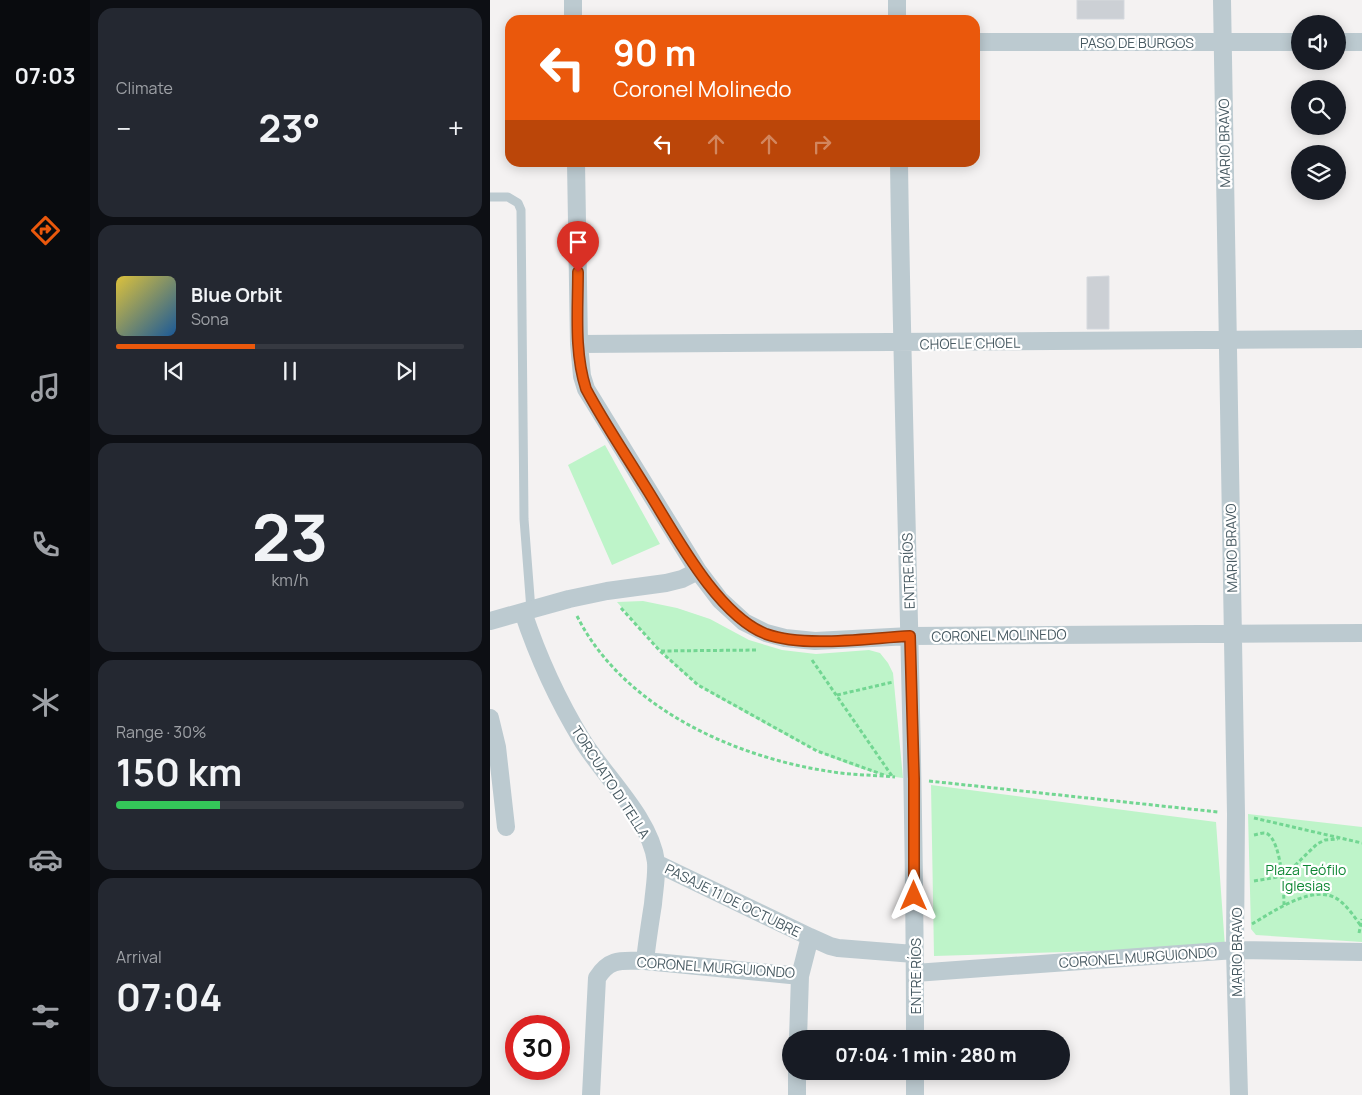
<!DOCTYPE html>
<meta charset="utf-8">
<style>
body{margin:0;font-family:Manrope,sans-serif;background:#242831;color:#f1f3f6;height:100vh;display:flex;flex-direction:column;font-size:19px;white-space:nowrap}
*{box-sizing:border-box;margin:0}
p{font-size:16px;color:#9ea1a6}
.icon{flex:none;width:28px;height:28px;fill:none;stroke:currentColor;stroke-width:2;stroke-linecap:round;stroke-linejoin:round}
.map{position:relative;flex:1;overflow:hidden}
.details{display:flex;flex-direction:column;gap:8px;padding:8px;background:#0d0f14;width:400px}
.details>*{flex:none}
.hud{position:absolute;left:15px;top:15px;width:475px;height:152px;border-radius:15px;box-shadow:0 2px 12px #0003;background:#ea580c;color:#fff;overflow:hidden}
.buttons{position:absolute;left:801px;top:15px;display:grid;gap:10px}
.buttons a{display:grid;place-items:center;width:55px;height:55px;border-radius:50%;background:#171b24;box-shadow:0 2px 12px #0003;font-size:25px}
.speed{position:absolute;left:15px;top:1015px;display:flex;gap:10px;font-size:25px;font-weight:700;text-align:center}
.speed>*{display:grid;place-content:center;width:65px;height:65px;border-radius:50%;background:#171b24;box-shadow:0 2px 12px #0003;line-height:1}
.speed .limit{border:8px solid #d22;background:#fff;color:#111}
.pin{position:absolute;display:grid;place-items:center;width:42px;height:42px;color:#fff;margin:-51px -21px;border-radius:50% 50% 50% 0;rotate:-45deg;box-shadow:0 0 5px #0007}
.pin .icon{rotate:45deg}
.me{position:absolute;width:55px;margin:-28px;rotate:0deg;stroke-linejoin:round;filter:drop-shadow(0 0 4px #0008)}
.turn{display:flex;align-items:center;gap:18px;height:105px;padding:0 25px;font-size:22px}
.turn .icon{width:65px;height:65px;stroke-width:2.5}
.turn b{display:block;font-size:35px;line-height:42px}
.lanes{display:flex;align-items:center;height:48px;padding:0 25px;background:#0003;justify-content:center;gap:25px;direction:ltr}
.lanes .off{opacity:.35}
.big{font-size:38px;font-weight:700;line-height:1.1}
.details .tile{flex:1;display:flex;flex-direction:column;justify-content:center;gap:8px;min-width:0;padding:0 18px;border-radius:15px;background:#242831}
.details .dial{align-items:center;gap:0}
.dial b{font-size:65px;line-height:1}
.song{display:flex;align-items:center;gap:15px}
.cover{width:60px;height:60px;border-radius:8px;background:linear-gradient(135deg,hsl(50 70% 55%),hsl(210 70% 35%))}
.played{height:5px;border-radius:2px;background:linear-gradient(90deg,#ea580c 40%,#363941 40%)}
.keys{display:flex;justify-content:space-around;direction:ltr}
.heat{display:flex;justify-content:space-between;align-items:center;font-size:28px;direction:ltr}
.charge{height:8px;border-radius:4px;background:linear-gradient(90deg,#34c759 30%,#363941 0)}
.trip{position:absolute;left:292px;top:1030px;width:288px;height:50px;border-radius:25px;background:#171b24;box-shadow:0 2px 12px #0003;font-weight:700;line-height:50px;text-align:center}
main{display:flex;flex:1;min-height:0}
.dock{display:flex;flex-direction:column;width:90px;justify-content:space-around;align-items:center;background:#090b0e;color:#9ea1a6}
.dock .icon{width:35px;height:35px}
.dock .active{color:#ea580c}
.dock b{font-size:22px;color:#f1f3f6}
.map>svg:first-child{display:block}
.green{fill:#bef4c9}
.building{fill:#ccd0d5;stroke:#d5d9de}
.lines{fill:none;stroke-linecap:round;stroke-linejoin:round}
.path{stroke:#72d692;stroke-width:3;stroke-dasharray:4 2.5;stroke-linecap:butt}
.service{stroke:#bccad0;stroke-width:9}
.minor{stroke:#bccad0;stroke-width:18}
.route-casing{stroke:#983908;stroke-width:12}
.route{stroke:#ea580c;stroke-width:9}
.labels{text-anchor:middle;dominant-baseline:central;stroke-width:4.5;stroke-linejoin:round;paint-order:stroke}
.street-label{font-size:14px;fill:#485a62;stroke:#fff}
.park-label{font-size:14px;fill:#0e8734;stroke:#fff}
</style>
<main>
<nav class="dock">
<b>07:03</b>
<svg class="icon active" aria-label="directions" viewBox="0 0 24 24"><path d="M12 3l9 9-9 9-9-9zM9 14v-3h6M13 9l2 2-2 2"/></svg>
<svg class="icon" aria-label="music" viewBox="0 0 24 24"><path d="M9 18V5l10-2v13"/><circle cx="6" cy="18" r="3"/><circle cx="16" cy="16" r="3"/></svg>
<svg class="icon" aria-label="phone" viewBox="0 0 24 24"><path d="M5 4h4l2 5-3 2q2 4 5 5l2-3 5 2v4C11 20 4 13 5 4z"/></svg>
<svg class="icon" aria-label="climate" viewBox="0 0 24 24"><path d="M12 3v18M4 7l16 10M4 17L20 7"/></svg>
<svg class="icon" aria-label="car" viewBox="0 0 24 24"><path d="M5 17H2v-5l4-1 3-4h7l3 4 3 1v5h-3M9 17h6M6 11h13"/><circle cx="7" cy="17" r="2"/><circle cx="17" cy="17" r="2"/></svg>
<svg class="icon" aria-label="filters" viewBox="0 0 24 24"><path d="M4 7h16M4 17h16"/><circle cx="9" cy="7" r="2"/><circle cx="15" cy="17" r="2"/></svg>
</nav>
<section class="details">
<div class="tile"><p>Climate</p>
<div class="heat"><a>−</a><b class="big">23°</b><a>+</a></div>
</div>
<div class="tile">
<div class="song"><i class="cover"></i><div><b>Blue Orbit</b><p>Sona</p></div></div>
<div class="played"></div>
<div class="keys"><svg class="icon" aria-label="previous" viewBox="0 0 24 24"><path d="M18 5L8 12l10 7zM5 5v14"/></svg><svg class="icon" aria-label="pause" viewBox="0 0 24 24"><path d="M8 5v14M16 5v14"/></svg><svg class="icon" aria-label="next" viewBox="0 0 24 24"><path d="M6 5l10 7-10 7zM19 5v14"/></svg></div>
</div>
<div class="tile dial"><b>23</b><p>km/h</p></div>
<div class="tile"><p>Range · 30%</p><b class="big">150 km</b><div class="charge"></div></div>
<div class="tile"><p>Arrival</p><b class="big">07:04</b></div>
</section>
<div class="map">
<svg width="872" height="1095" viewBox="0 0 872 1095">
<rect width="100%" height="100%" fill="#f4f2f2"/>
<path class="green" d="M115,445l55,99 -48,21 -44,-100z
M153,601l34,7 33,11 39,21 33,10 34,4 53,-4 11,3 8,10 5,10 10,105c-55,-6 -116,-42 -164,-69 -14,-8 -30,-16 -42,-25 -30,-24 -55,-53 -80,-82z
M441,785l285,37 9,125 -291,9z
M758,814l114,13v115l-106,-7 -5,-6z"/>
<path class="building" d="M587,0h47v19h-47z
M619,276v53h-22v-52z"/>
<g class="lines">
<path class="path" d="M131,608l39,43 38,34 119,66 67,24
M87,616c45,90 154,140 250,155 22,4 46,4 68,6
M171,651l97,-1
M322,660l80,116
M347,695l56,-13
M439,781l289,31
M764,818l108,25
M764,835c5,-1 11,-4 15,0 12,10 15,55 15,70
M764,881l30,-5 33,-32 8,-4 13,-1
M837,894v-6
M762,924c19,-11 52,-34 75,-29 15,2 26,20 34,31
M869,933l3,-14"/>
<path class="service" d="M0,197h18l10,6 3,7 3,309 7,91"/>
<path class="minor" d="M83,0v20
M407,0v20
M732,0l14,814 -1,136 4,145
M485,42h325
M848,42h24
M86,162l3,182 3,32 4,13 112,182 22,29 24,22 22,11 19,5 30,3 95,-5 452,-3
M409,162c4,293 16,585 16,877
M89,344l783,-5
M33,612c15,45 34,87 59,128 22,36 69,79 74,122 1,14 -2,29 -3,42 -3,19 -6,38 -8,57
M0,621l79,-22 38,-8 59,-8 16,-4 16,-8
M0,718l7,29 9,80
M166,863l154,74
M425,973l320,-23 127,2
M308,1039l2,-63
M101,1095l6,-117c13,-21 26,-17 48,-17l155,15 10,-39 20,9 8,2 76,6
M307,1095v-24
M425,1095v-24"/>
</g>
<g class="lines">
<defs>
<path id="route" d="M88,272c0,38 -4,80 8,117 17,32 38,63 57,94 29,45 72,131 123,151 39,14 102,4 144,2l4,143v117"/>
</defs>
<use href="#route" class="route-casing"/>
<use href="#route" class="route"/>
</g>
<g class="labels">
<g class="street-label">
<text x="647" y="42">PASO DE BURGOS</text>
<text transform="translate(734 143) rotate(-91)">MARIO BRAVO</text>
<text transform="translate(480 343) rotate(-1)">CHOELE CHOEL</text>
<text transform="translate(741 548) rotate(-91)">MARIO BRAVO</text>
<text transform="translate(418 571) rotate(-92)">ENTRE RÍOS</text>
<text transform="translate(509 635) rotate(-1)">CORONEL MOLINEDO</text>
<text transform="translate(121 782) rotate(57)">TORCUATO DI TELLA</text>
<text transform="translate(243 900) rotate(26)">PASAJE 11 DE OCTUBRE</text>
<text transform="translate(746 952) rotate(-90)">MARIO BRAVO</text>
<text transform="translate(648 957) rotate(-4)">CORONEL MURGUIONDO</text>
<text transform="translate(226 967) rotate(4)">CORONEL MURGUIONDO</text>
<text transform="translate(425 976) rotate(-90)">ENTRE RÍOS</text>
</g>
<g class="park-label">
<text x="816" y="869">Plaza Teófilo<tspan x="816" dy="16">Iglesias</tspan></text>
</g>
</g>
</svg>
<div class="buttons">
<a><svg class="icon" aria-label="sound" viewBox="0 0 24 24"><path d="M4 9h4l5-4v14l-5-4H4zM17 9q2 3 0 6"/></svg></a>
<a><svg class="icon" aria-label="search" viewBox="0 0 24 24"><circle cx="10" cy="10" r="6"/><path d="M15 15l6 6"/></svg></a>
<a><svg class="icon" aria-label="layers" viewBox="0 0 24 24"><path d="M12 4l9 5-9 5-9-5zM3 14l9 5 9-5"/></svg></a>
</div>
<div class="speed"><div class="limit">30</div></div>
<div class="pin" style="left:88px;top:272px;background:#d93025"><svg class="icon" aria-label="arrive" viewBox="0 0 24 24"><path d="M6 21V4h12l-3 4 3 4H6"/></svg></div>
<svg class="me" style="left:424px;top:896px" viewBox="-20 -20 40 40"><path d="M0-17L14 15 0 8-14 15z" fill="#ea580c" stroke="#fff" stroke-width="4"/></svg>
<div class="trip">07:04 · 1 min · 280 m</div>
<div class="hud">
<div class="turn"><svg class="icon" aria-label="left" viewBox="0 0 24 24"><path d="M17 20v-9H6M10 6l-5 5 5 5"/></svg><div><b>90 m</b>Coronel Molinedo</div></div>
<div class="lanes"><svg class="icon" aria-label="left" viewBox="0 0 24 24"><path d="M17 20v-9H6M10 6l-5 5 5 5"/></svg><svg class="icon off" aria-label="ahead" viewBox="0 0 24 24"><path d="M12 20V5M6 11l6-6 6 6"/></svg><svg class="icon off" aria-label="ahead" viewBox="0 0 24 24"><path d="M12 20V5M6 11l6-6 6 6"/></svg><svg class="icon off" aria-label="right" viewBox="0 0 24 24"><path d="M7 20v-9h11M14 6l5 5-5 5"/></svg></div>
</div>
</div>
</main>
